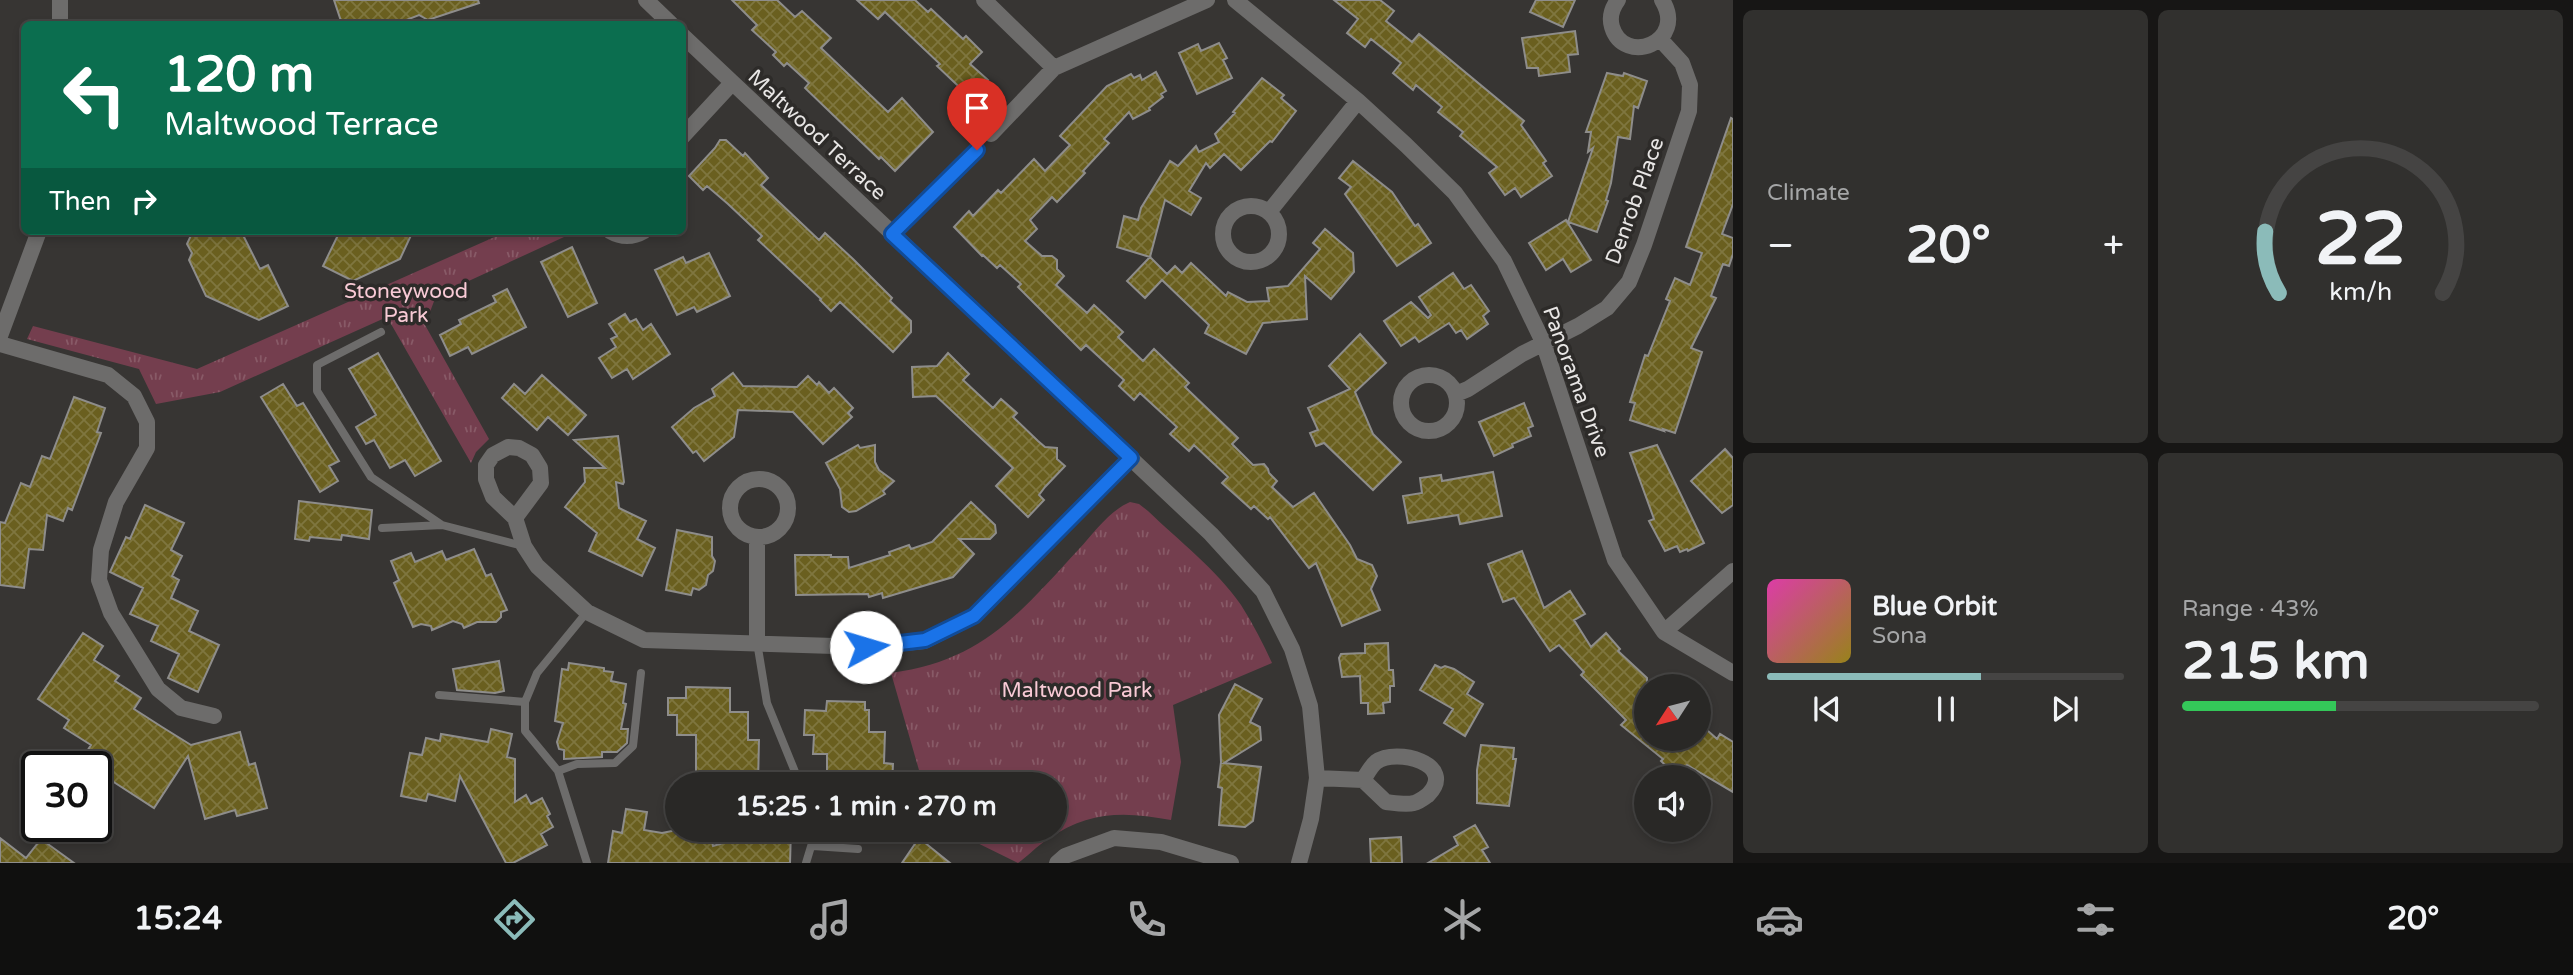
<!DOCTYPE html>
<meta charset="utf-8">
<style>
body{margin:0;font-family:"Varela Round",sans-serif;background:#31302e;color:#f1f3f6;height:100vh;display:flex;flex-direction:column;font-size:26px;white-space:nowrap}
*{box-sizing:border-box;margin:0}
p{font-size:23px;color:#a5a6a7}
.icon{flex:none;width:38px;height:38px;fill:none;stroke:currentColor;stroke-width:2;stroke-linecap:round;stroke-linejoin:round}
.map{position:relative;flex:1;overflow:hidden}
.details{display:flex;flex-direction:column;gap:10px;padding:10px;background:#171615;width:840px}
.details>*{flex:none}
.hud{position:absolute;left:21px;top:21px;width:665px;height:214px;border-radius:10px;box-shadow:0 4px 10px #0003,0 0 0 2px #454443;background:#0b6e4f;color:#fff;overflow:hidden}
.needle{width:46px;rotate:234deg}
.controls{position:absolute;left:1634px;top:674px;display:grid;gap:14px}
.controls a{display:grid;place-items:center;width:77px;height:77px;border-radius:50%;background:#292826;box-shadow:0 4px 10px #0003,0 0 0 2px #454443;font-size:35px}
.speed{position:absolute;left:21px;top:751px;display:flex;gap:14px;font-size:35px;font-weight:700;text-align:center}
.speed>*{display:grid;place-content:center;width:91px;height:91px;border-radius:50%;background:#292826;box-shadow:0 4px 10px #0003,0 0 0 2px #454443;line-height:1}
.speed .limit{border:4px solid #111;border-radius:10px;background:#fff;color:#111}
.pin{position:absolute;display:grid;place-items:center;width:60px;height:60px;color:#fff;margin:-72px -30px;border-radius:50% 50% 50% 0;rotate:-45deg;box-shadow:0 0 7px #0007}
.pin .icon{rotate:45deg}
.me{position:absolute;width:77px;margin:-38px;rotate:84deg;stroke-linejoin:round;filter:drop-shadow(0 0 5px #0008)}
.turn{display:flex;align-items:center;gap:24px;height:147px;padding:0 28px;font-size:32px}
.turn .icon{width:91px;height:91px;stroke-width:2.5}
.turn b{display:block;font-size:49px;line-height:60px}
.then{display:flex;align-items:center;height:66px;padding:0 28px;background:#0003;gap:14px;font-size:26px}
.big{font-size:52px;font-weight:800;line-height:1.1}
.details .tile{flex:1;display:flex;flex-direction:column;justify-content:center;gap:10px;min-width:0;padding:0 24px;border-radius:10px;background:#31302e}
.details .dial{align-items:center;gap:0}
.dial svg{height:182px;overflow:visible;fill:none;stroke:#454443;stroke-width:7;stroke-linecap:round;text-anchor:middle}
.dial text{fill:#f1f3f6;stroke:none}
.song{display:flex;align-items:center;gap:21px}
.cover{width:84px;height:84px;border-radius:10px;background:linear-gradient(135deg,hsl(320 70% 55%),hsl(50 70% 35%))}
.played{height:7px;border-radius:4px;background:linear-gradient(90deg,#8bbbb9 60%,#454443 60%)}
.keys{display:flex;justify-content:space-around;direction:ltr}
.heat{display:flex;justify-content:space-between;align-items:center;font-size:38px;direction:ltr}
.charge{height:10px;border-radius:5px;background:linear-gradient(90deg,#34c759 43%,#454443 0)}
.details .tiles{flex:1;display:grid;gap:10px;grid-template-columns:repeat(2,1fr)}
.trip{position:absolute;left:665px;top:772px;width:402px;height:70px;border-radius:35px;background:#292826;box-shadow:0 4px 10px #0003,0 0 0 2px #454443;font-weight:800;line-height:70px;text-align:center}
.tab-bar{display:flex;height:112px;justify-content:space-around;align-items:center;background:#10100f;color:#a5a6a7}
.tab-bar .icon{width:49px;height:49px}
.tab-bar .selected{color:#8bbbb9}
.tab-bar b{font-size:32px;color:#f1f3f6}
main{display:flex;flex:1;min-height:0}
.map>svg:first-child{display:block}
.park{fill:url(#park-tufts)}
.building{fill:url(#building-cross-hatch);stroke:#8e8d8b;stroke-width:2}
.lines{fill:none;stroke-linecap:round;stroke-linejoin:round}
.service{stroke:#6d6c6b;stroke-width:8}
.minor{stroke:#6d6c6b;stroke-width:16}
.route-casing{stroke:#114b97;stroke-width:18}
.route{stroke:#1a73e8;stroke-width:12}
.labels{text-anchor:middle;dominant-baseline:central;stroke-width:7;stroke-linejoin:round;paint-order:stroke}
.street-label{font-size:21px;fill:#e8e6e5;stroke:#2d2b29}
.park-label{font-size:21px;fill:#f8cad5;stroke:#2d2b29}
</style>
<main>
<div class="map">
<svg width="1733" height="863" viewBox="0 0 1733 863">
<defs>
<pattern id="park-tufts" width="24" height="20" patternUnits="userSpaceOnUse" patternTransform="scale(1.75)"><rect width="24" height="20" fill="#743e4e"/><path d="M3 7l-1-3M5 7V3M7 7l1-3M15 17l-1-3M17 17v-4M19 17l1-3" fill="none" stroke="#885a67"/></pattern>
<pattern id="building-cross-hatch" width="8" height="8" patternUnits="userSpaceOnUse" patternTransform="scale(1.75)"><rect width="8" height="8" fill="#6a5f1f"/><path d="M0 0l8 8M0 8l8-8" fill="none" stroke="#7f763f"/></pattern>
</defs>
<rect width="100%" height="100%" fill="#373533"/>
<path class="park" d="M508,231h69l-141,65 -11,29 64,114 -13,13 -5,11 -84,-146 -167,75 -64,12 -17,-35 -112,-30 6,-13 164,43z
M1130,502l9,2 9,7c31,30 68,58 93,94 12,19 22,38 31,58l-99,42 8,57 -10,58c-47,-9 -83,-9 -123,19 -11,7 -20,17 -30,24l-67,-33h104v-46h-132l-32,-111c91,-12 129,-60 188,-124 15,-16 30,-38 51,-47z"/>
<path class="building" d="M334,0h144l1,3 -51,17 -9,-5 -23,9h-54z
M732,0h45l18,17 7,-6 29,27 -10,10 67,64 14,-14 31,34 -38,39 -14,-14 -2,2 -74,-71 4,-5 -22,-20 -3,3 -11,-11 3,-3 -24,-22 5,-5z
M857,0h58l13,12 3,-3 32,30 3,-3 16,16 -12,12 18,16 -17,18 -34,-32 3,-2 -55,-52 -7,7z
M1334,0h46l14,11 -8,10 26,21 7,-8 105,87 -3,4 25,36 -3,2 9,13 -31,21 -6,-9 -10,7 -16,-22 8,-6 -37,-31 3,-4 -25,-20 4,-5 -26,-22 -3,5 -20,-17 8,-10 -30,-24 -6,8 -18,-14 11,-14z
M1536,0h39l-12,27 -33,-15z
M1575,31l3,23 -10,1 2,17 -31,4 -1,-8h-11l-5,-30z
M1219,43l8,15 -4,2 9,18 -35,16 -18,-41 19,-9 3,7z
M1156,72l10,19 -5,3 2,3 -14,11 1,2 -17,9 -4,-7 -25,27 5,4 -26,28 2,2 -28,29 -5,-5 -22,23 7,9 -12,12 17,15h10l5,4v9l7,7 -8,9 31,28 7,-8 29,27 -5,5 25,24 11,-12 35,34 -4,4 53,51 -6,6 21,21 11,-1 4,5 1,4 8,8 -5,6 21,20 21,-14 36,52 7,14 15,6 5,11 -6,13 9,21 -38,16 -26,-63 -7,5 -39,-51 -2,2 -14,-13 -3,3 -29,-26 6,-6 -34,-32 -5,6 -19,-17 7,-7 -37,-34 -6,7 -15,-14 5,-6 -38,-35 -5,5 -63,-63 3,-3 -21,-19 -3,3 -14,-13 -1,1 -28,-29 15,-16 4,5 25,-26 3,3 33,-34 11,12 25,-26 -10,-9 47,-50 24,-12 3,4 6,-3 2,5z
M1607,73l16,3 1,-3 23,8 -9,27 -4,-2 -4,33 -12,-2 -7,46 -5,17 2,1 -11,31 -29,-10 25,-74 -5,4 3,-20h-5z
M1262,78l22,17 -3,3 15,13 -24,31 -2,-1 -29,29 -17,-16 -14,14 -4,-5 -17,28 12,7 -10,17 -26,-15 -15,57 17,17 8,-8 7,7 9,-10 35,33 2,-4 19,10 22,-1 -2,-13 21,-2 32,-37 -7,-6 12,-14 28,24 1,19 -23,27 -26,-23 2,43 -44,4 -17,31 -41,-21 4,-8 -47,-45 -17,18 -18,-17 23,-24 -33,-10 7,-31 14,4 3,-12 29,-47 8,5 18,-20 3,6 20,-10 -4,-8 20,-21 -2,-1z
M1731,118l2,1v85l-11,30 11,4v16l-4,12 -6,-2 -12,32 5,2 -25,50 11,4 -27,81 -12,-4 1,2 -34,-11 5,-17 -5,-1 15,-47 3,1 22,-55 -4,-2 9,-21 15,7 12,-32 -16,-6z
M720,140h6l17,16 2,-3 23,25 -7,7 58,55 6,-7 28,26 39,39 -2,3 21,20v11l-18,20 -53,-50 -9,9 -11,-11 1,-1 -63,-59 4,-4 -34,-32 -21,-18 -4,4 -14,-14 26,-28z
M1353,161l39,31 23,34 3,-2 13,19 -34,23 -52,-72 6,-7 -12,-9z
M1566,220l25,40 -20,12 -8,-13 -17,11 -17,-27z
M193,231h48l19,38 8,-4 20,41 -29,14 -53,-24 -17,-36 3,-7 -5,-9z
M340,231h73l-13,28 -47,22 -30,-15z
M572,247l25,56 -29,14 -27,-55z
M709,253l21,43 -33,16 -3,-5 -17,8 -22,-45 28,-13 3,6z
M1453,273l11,16 7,-4 18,26 -6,5 5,8 -21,15 -6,-9 -5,3 -7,-10 -30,19 -4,-5 -14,9 -17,-25 27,-19 17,16 3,-3 -12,-18z
M507,289l19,38 -54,27 -4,-7 -18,9 -10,-21 21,-11 -2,-4 37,-18 -3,-6z
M625,314l5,8 6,-3 7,11 8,-6 19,30 -37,25 -6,-10 -15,9 -13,-20 17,-11 -5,-8 6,-3 -8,-12z
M1360,334l26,29 -31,29 18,42 28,28 -28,28 -49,-47 -8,3 -6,-13 8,-3 -10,-22 42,-19 -21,-23z
M378,353l63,108 -26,15 -10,-16 -15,8 -16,-28 -8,4 -10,-17 20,-12 -27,-46z
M948,353l21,21 -6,6 30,28 8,-9 16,14 -4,4 25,24 7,6 12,1v11l8,7 -20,21 -6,8 5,5 -16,17 -32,-31 17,-18 -77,-72 -23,1 -1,-30 25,-1z
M733,373l10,13 54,1 11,-11 9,9 2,-3 10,11 5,-5 19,20 -5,5 4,4 -29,27 -30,-32 -55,-2 -4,27 -30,24 -8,-10 -3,2 -21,-26 22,-19 21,-12 -3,-7z
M542,375l44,40 -18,20 -20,-18 -11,13 -35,-32 12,-14 11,10z
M283,384l14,22 6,-3 36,58 -10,5 9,15 -18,11 -59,-95z
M74,397l31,11 -8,24 4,1 -29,77 -4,-2 -5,13 -16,-6 -4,35 -14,-1 -5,39 -24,-3v-63l5,1 16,-40 9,4 12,-31 8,3z
M1524,403l9,23 -5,2 3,8 -19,8 1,3 -19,9 -15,-34z
M618,436l6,46 -1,2 -7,-2 3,26 27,13 -9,18 18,9 -13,28 -53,-25 8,-18 -32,-26 20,-25 -1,-14h21l-31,-28z
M858,445l2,3 15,-3v17l4,8 15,11 -11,10 2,3 -29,17 -7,1 -7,-5 -2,-18 -14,-26z
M1657,445l47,98 -16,8 -1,-2 -7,3 -3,-6 -12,5 -16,-30 5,-2 -24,-66z
M1725,449l8,9v47l-11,8 -31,-32z
M1493,472l9,44 -42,8 -2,-9 -50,8 -5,-27 19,-3 -2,-15 21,-3 1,6z
M299,501l73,9 -3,29 -27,-4 -1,5 -31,-3 -1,4 -14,-2z
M971,502l24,23 1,8 -6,6h-31l15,15 -21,23 -70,21 -1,-5 -13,4 -1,-3 -72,1 -1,-40h36v2h17l1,11 41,-13 -1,-3 20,-7 2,4 21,-7z
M145,505l39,18 -13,27 11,6 -10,20 7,4 -8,18 27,13 -9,20 30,14 -21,47 -30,-14 11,-24 -28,-13 7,-15 -28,-12 13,-26 -33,-16 16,-35 4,2z
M677,530l35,7v19l3,5 -2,10 -5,4 -2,10 -7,5 -6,-2 -2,7 -25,-5z
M474,549l12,27 5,-2 16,36 -6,2v5l-5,5h-19l-13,6 -2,-4 -9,-3 -21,9 -1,-4 -10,-2 -8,3 -19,-44 5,-3 -8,-19 20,-8 4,9 27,-11 4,9z
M1522,551l22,57 26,-17 15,23 -11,6 17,27 15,-14 14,16 -2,2 29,27v60h52v-15l18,16 3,-5 13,8v50l-46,-27 -10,11 -16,-15 2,-2 -42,-34 5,-5 -45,-45 3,-3 -25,-27 -9,6 -36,-53 -11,4 -15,-38z
M83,633l20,13 -9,14 25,16 -4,5 26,17 -7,11 28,18 29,18 49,-13 9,33 6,-2 12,45 -30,8 -2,-6 -30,9 -17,-63 -34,52 -48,-31 3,-5 -25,-16 7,-11 -27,-17 5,-8 -31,-21z
M1388,643l1,27h4l1,16h-4v16l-7,1 1,10 -16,1v-11h-7l-1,-27 -18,1 -3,-19 2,-4 24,-1v-9z
M499,661l5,30 -9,2 -38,-3 -4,-21z
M569,663l35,5v3l9,1 -2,9 15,3 -3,19 3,1 -5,25h7l-1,14 -10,9h-15v5l-38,2v-9l-5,-1 -2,-7 6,-19 -8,-2 7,-52 6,1z
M1435,665l6,3 4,-2 9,3 20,13 -7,12 16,10 -18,32 -21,-13 9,-14 -33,-19z
M1235,684l27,15 -12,23 10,5 1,13 -37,23 37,4 -8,54 -8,6 -26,-2 3,-37 -4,-1 3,-25 -2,-47z
M686,687l44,1v24h18v28h11l-1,44h-62v-49h-19v-20h-9v-17h18z
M827,701l38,1v8h4v22h16l-1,31 9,1 -1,20 -65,-2v-28h-14l1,-19h-10l1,-25 21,1z
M491,729l21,5 -5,23 8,2v43l11,-7 5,9 11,-6 8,16 -3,2 6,11 -12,7 6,11 -34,18h-7l-46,-87 -5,25 -27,-7 -2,7 -25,-5 9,-43 12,2 4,-17 14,3 1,-7 47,8z
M1481,745l33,3 -1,11h3l-7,47 -32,-3v-33z
M626,809l21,3 -3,18 18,3 15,-3h31l5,16 31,-9v-7h47l-1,33h-182l5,-32 9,2z
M1475,825l13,22 -6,3 8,13h-62l30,-18 -4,-8z
M1401,837l1,26h-31l-1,-24z
M0,838l26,20 15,-19 33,24h-74z
M919,838l31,25h-48z"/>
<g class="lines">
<path class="service" d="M381,332l-64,33v26l54,86 71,48
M382,528l60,-3 81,21
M587,612l-50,61 -12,29v29l33,40 29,92
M757,642l10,61 33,81
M439,695l86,7
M558,771l19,-7 38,-1 18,-17 8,-73
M813,846l45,3
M806,863l10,-33"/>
<path class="minor" d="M646,0l25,24
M984,0l70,68
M1235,0l123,101 48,44 49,48 49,68 39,81 72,218 49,72 69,41
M1618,0c-6,8 -9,17 -6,27 12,40 76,15 50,-27
M60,24v-24
M682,35l529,499 52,57 29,58 18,57 7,72 -6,41 -12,44
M991,134l63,-66 153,-68
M682,137l50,-54
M1223 234a28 28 0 1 1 56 0a28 28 0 1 1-56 0Z
M1269,212l89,-111
M610,231c12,7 22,7 34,0
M892,234l85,-84
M0,336l39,-105
M0,344l108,31 26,21 13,26v26l-31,54 -15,48 -2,30 12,33 47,76 23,19 33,8
M1401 403a28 28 0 1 1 56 0a28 28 0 1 1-56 0Z
M1456,394l12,-5 54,-35 56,-28 29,-18 22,-26 15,-37 45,-134 1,-26 -8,-22 -22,-24
M730 508a29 29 0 1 1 58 0a29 29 0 1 1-58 0Z
M515,518l26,-35 -1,-15 -8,-13 -13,-7 -11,-1 -15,8 -7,10v14l7,18 22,21 9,28 13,20 50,46 57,28 222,7 58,-6 50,-25 157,-158
M757,537v105
M1664,632l69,-61
M1317,778l46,2 23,22c9,1 20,3 28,1 5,-1 10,-5 14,-8 30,-31 -32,-48 -52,-33 -5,4 -9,12 -13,18
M1057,863l8,-7 49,-18 47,4 70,21"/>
</g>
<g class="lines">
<defs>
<path id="route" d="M866,647l59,-7 49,-24 157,-158 -239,-224 85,-84"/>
</defs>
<use href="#route" class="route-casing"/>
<use href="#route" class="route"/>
</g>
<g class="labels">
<g class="street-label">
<text transform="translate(817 135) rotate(43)">Maltwood Terrace</text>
<text transform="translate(1635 201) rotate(-70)">Denrob Place</text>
<text transform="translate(1576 382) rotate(70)">Panorama Drive</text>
</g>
<g class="park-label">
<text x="406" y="291">Stoneywood<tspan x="406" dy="24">Park</tspan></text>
<text x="1077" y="690">Maltwood Park</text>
</g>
</g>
</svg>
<div class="controls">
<a><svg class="needle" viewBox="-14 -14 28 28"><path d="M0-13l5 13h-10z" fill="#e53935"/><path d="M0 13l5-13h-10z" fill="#a5a6a7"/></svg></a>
<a><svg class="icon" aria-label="sound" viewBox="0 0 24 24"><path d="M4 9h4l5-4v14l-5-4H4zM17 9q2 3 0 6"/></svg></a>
</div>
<div class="speed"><div class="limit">30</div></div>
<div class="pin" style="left:977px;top:150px;background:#d93025"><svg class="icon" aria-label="arrive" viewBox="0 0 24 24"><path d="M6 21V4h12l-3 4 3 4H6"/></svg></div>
<svg class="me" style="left:866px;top:647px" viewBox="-20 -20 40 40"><circle r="19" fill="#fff"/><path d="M0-13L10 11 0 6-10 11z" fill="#1a73e8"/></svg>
<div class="trip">15:25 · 1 min · 270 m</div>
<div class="hud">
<div class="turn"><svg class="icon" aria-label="left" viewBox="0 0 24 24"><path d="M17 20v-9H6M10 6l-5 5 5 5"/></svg><div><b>120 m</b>Maltwood Terrace</div></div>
<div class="then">Then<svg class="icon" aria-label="right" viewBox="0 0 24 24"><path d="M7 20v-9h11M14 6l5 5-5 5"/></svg></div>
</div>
</div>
<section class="details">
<div class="tiles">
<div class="tile"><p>Climate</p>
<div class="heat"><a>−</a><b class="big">20°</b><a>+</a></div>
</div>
<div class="tile dial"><svg viewBox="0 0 100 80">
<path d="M14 69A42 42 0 1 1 86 69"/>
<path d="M14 69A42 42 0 0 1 8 42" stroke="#8bbbb9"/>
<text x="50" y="56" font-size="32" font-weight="700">22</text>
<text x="50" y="72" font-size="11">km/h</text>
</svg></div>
<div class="tile">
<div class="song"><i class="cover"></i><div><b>Blue Orbit</b><p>Sona</p></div></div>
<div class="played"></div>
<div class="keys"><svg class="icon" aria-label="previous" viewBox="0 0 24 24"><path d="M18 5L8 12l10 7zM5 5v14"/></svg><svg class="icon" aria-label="pause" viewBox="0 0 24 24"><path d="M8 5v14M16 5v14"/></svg><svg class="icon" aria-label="next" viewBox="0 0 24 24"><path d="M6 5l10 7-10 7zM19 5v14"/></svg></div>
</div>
<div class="tile"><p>Range · 43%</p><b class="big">215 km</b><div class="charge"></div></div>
</div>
</section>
</main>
<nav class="tab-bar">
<b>15:24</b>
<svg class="icon selected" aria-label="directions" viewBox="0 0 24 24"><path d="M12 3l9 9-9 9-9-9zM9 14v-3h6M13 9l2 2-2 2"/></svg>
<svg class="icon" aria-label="music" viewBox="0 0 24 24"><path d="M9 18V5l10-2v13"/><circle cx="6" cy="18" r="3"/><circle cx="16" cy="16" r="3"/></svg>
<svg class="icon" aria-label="phone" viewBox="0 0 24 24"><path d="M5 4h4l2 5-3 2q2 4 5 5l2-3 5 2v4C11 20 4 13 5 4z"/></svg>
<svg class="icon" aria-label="climate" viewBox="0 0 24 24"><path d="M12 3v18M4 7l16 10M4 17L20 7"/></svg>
<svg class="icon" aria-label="car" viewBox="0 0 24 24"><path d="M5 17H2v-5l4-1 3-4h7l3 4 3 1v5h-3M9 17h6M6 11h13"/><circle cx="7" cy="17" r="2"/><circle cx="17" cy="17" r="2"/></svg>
<svg class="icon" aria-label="filters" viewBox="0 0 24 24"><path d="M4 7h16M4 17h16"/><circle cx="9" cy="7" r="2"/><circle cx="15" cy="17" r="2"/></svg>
<b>20°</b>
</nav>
